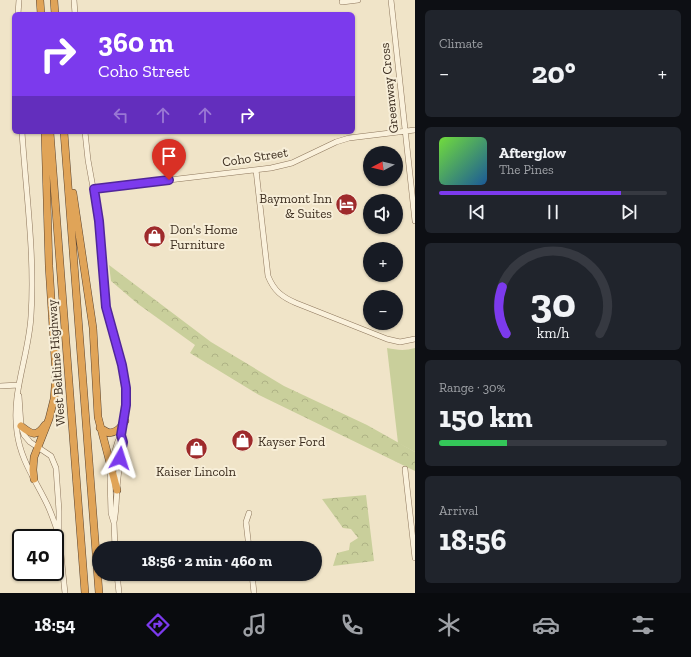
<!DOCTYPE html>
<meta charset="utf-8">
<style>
body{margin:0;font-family:"Zilla Slab",serif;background:#20242c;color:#f1f3f6;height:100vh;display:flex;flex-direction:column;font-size:15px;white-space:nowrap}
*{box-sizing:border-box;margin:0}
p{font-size:13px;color:#9ea1a6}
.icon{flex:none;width:22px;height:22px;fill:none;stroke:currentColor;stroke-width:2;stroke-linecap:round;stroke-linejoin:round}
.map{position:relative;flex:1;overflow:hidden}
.drawer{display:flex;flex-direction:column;gap:10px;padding:10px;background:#0d0f14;width:276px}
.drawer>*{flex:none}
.guide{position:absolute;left:12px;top:12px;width:343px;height:122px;border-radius:6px;box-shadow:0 1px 3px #0004;background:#7c3aed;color:#fff;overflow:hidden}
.needle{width:26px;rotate:263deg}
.controls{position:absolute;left:363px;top:146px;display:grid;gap:8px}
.controls a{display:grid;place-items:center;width:40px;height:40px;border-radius:50%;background:#171b24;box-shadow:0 1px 3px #0004;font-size:20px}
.speed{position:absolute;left:12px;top:529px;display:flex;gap:8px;font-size:20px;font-weight:700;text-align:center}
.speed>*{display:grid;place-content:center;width:52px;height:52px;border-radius:50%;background:#171b24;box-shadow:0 1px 3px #0004;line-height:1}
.speed .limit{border:2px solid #111;border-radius:6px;background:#fff;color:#111}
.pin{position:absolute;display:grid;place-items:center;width:34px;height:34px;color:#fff;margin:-41px -17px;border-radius:50% 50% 50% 0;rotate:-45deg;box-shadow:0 0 4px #0007}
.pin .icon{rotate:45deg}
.me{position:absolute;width:44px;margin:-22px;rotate:6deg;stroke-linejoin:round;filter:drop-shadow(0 0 3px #0008)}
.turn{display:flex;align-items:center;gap:14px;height:84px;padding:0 20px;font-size:18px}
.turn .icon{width:52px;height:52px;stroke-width:2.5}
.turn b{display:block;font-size:28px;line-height:34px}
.lanes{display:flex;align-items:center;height:38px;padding:0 20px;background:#0003;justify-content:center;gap:20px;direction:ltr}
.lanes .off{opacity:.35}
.big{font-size:30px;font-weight:800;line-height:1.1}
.drawer .card{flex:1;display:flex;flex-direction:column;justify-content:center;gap:6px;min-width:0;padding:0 14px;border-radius:6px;background:#20242c}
.drawer .dial{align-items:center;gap:0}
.dial svg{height:104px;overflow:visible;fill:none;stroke:#363941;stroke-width:7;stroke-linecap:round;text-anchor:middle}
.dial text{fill:#f1f3f6;stroke:none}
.song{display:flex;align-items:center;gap:12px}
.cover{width:48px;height:48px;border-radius:6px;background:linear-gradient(135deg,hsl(100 70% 55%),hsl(210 70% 35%))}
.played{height:4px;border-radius:2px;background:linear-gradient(90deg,#7c3aed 80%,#363941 80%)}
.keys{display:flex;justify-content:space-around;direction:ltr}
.heat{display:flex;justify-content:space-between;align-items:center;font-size:22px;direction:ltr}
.charge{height:6px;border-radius:3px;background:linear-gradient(90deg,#34c759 30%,#363941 0)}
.trip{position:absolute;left:92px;top:541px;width:230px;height:40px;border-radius:20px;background:#171b24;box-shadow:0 1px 3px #0004;font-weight:800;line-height:40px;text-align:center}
.menu{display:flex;height:64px;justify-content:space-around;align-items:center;background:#090b0e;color:#9ea1a6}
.menu .icon{width:28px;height:28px}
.menu .on{color:#7c3aed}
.menu b{font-size:18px;color:#f1f3f6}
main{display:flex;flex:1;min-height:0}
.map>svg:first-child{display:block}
.forest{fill:url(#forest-crowns)}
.park{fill:#c9cf9b}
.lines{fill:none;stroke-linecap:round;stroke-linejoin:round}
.minor-casing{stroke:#8d765c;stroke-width:6}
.highway-casing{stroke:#5b4430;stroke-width:8}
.minor{stroke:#faf1dc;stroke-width:5}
.highway{stroke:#e0a458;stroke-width:7}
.route-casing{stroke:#51269a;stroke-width:10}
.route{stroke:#7c3aed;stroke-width:7}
.labels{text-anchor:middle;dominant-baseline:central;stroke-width:4;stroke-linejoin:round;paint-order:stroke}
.street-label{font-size:13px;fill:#3d2e20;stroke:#f7eed8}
.poi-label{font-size:13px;fill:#3d2e20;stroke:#f7eed8;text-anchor:start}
</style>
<main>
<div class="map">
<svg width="415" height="593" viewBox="0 0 415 593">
<defs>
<pattern id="forest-crowns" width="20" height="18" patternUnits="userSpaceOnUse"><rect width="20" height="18" fill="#c9cf9b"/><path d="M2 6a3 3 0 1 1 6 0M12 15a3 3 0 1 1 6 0" fill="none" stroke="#aeb285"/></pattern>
</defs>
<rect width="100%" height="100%" fill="#f0e4c8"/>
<path class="forest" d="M109,265l102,77 73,44 83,39 48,27v19l-156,-76 -69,-42 5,-8 -57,-41 -27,-23z
M366,495l8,66 -41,5 4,-13 12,-3 1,-7 8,-5 -7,-9 -8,-1 -21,-29z"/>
<path class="park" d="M387,348c10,2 18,3 28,0v104l-17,-9z"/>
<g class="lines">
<defs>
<path id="minor" d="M74,0l1,14
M391,0l24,221
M342,2l16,-2
M18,14l1,-14
M22,132c4,61 13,123 9,184 -2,39 -20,77 -14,116 3,27 19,49 30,72 5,10 8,21 12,31
M85,132l3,28 11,61 7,86 16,58 4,23v17l-1,16 -4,14 -3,6 -4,13 -4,24 1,35 3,10 1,25
M256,170l12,106c6,15 14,21 28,27l91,36 13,3 15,-3
M93,189l178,-21 21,-5 44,-21 13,-4 66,-8
M0,386l19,-1
M19,396l2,30 3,9 6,7 21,14 5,12 3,43v24l6,58
M405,469l10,89
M114,522c3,-14 2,-29 4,-44 1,-13 6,-29 3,-43
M249,548l-3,-26 3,-9
M117,574l2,19
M252,574l2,19"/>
<path id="highway" d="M40,0l1,14
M54,0l1,14
M50,132l35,461
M64,132l35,461
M73,193l20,135 5,89 19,73
M21,426c10,8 15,12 24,-1
M100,428l9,5c8,-1 12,-5 16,-12
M34,479l-1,-9 1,-13 15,-38 5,-20 2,-24 -7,-109 -4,-132"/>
</defs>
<use href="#minor" class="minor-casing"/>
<use href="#highway" class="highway-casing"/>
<use href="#minor" class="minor"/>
<use href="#highway" class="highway"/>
</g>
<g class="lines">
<defs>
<path id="route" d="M120,458l3,-16 -2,-7 5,-30v-17l-4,-23 -16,-58 -7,-86 -5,-32 75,-9"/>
</defs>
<use href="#route" class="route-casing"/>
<use href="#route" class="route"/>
</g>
<defs>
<symbol id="hotel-disc" viewBox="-11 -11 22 22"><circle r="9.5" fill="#9e2a2b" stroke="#f7eed8"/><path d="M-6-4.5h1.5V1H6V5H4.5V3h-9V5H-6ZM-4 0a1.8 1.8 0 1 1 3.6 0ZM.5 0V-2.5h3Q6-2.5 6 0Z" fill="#fff"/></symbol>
<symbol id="shop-disc" viewBox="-11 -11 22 22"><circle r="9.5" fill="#9e2a2b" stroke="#f7eed8"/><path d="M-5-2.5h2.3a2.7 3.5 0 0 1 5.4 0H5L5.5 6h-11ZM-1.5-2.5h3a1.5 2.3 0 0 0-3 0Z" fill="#fff"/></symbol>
</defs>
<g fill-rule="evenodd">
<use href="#hotel-disc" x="334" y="192" width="25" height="25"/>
<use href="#shop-disc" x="142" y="224" width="25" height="25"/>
<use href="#shop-disc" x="230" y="428" width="25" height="25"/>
<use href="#shop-disc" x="184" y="436" width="25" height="25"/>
</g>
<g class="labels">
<g class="street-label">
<text transform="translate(389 88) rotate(-96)">Greenway Cross</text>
<text transform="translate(255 157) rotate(-9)">Coho Street</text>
<text transform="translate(56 363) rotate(-94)">West Beltline Highway</text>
</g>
<g class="poi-label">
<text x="332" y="198" text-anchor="end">Baymont Inn<tspan x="332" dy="15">&amp; Suites</tspan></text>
<text x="170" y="229">Don's Home<tspan x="170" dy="15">Furniture</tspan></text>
<text x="258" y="441">Kayser Ford</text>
<text x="196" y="471" text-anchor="middle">Kaiser Lincoln</text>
</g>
</g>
</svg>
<div class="controls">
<a><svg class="needle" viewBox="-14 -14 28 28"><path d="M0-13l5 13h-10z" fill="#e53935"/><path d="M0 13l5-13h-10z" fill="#9ea1a6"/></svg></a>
<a><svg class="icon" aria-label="sound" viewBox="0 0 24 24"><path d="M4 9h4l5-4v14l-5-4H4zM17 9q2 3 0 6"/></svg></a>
<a>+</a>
<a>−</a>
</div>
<div class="speed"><div class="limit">40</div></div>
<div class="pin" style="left:169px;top:180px;background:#d93025"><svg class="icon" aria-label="arrive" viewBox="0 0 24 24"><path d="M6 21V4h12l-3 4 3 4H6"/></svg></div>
<svg class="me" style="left:120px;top:458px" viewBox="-20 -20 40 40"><path d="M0-17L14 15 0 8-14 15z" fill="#7c3aed" stroke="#fff" stroke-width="4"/></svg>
<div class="trip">18:56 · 2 min · 460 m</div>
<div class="guide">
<div class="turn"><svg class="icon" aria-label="right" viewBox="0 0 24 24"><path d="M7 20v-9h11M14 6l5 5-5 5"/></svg><div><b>360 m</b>Coho Street</div></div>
<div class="lanes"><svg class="icon off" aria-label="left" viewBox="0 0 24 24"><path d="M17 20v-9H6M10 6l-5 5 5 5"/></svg><svg class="icon off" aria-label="ahead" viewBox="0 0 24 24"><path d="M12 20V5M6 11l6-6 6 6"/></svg><svg class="icon off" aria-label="ahead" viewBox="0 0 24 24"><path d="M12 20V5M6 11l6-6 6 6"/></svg><svg class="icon" aria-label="right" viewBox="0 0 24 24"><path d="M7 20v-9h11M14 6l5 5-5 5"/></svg></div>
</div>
</div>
<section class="drawer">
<div class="card"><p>Climate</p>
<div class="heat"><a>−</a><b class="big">20°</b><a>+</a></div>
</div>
<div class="card">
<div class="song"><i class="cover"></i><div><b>Afterglow</b><p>The Pines</p></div></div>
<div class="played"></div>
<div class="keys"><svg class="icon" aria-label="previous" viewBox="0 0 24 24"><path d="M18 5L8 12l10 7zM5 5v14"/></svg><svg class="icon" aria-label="pause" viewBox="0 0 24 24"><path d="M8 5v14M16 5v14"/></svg><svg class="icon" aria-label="next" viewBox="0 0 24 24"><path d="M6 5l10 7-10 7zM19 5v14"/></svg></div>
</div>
<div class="card dial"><svg viewBox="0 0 100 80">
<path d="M14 69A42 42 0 1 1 86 69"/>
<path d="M14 69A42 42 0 0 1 11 33" stroke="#7c3aed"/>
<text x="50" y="56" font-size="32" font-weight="700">30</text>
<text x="50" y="72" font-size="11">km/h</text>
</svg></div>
<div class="card"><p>Range · 30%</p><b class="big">150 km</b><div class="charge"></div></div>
<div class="card"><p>Arrival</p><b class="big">18:56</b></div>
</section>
</main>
<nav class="menu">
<b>18:54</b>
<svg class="icon on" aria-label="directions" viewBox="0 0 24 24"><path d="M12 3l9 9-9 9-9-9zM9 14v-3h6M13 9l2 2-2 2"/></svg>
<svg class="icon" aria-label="music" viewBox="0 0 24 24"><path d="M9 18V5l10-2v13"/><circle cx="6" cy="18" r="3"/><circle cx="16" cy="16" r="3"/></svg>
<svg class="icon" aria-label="phone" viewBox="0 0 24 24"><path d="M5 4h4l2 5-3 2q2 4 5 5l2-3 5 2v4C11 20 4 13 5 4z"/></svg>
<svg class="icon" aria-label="climate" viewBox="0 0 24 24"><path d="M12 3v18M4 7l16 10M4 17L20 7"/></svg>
<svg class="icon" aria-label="car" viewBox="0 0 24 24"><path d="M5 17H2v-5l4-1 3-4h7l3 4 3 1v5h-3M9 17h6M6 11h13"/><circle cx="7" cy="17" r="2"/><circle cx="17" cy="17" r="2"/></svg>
<svg class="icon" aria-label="filters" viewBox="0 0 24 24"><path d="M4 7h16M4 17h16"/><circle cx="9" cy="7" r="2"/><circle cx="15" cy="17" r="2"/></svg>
</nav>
